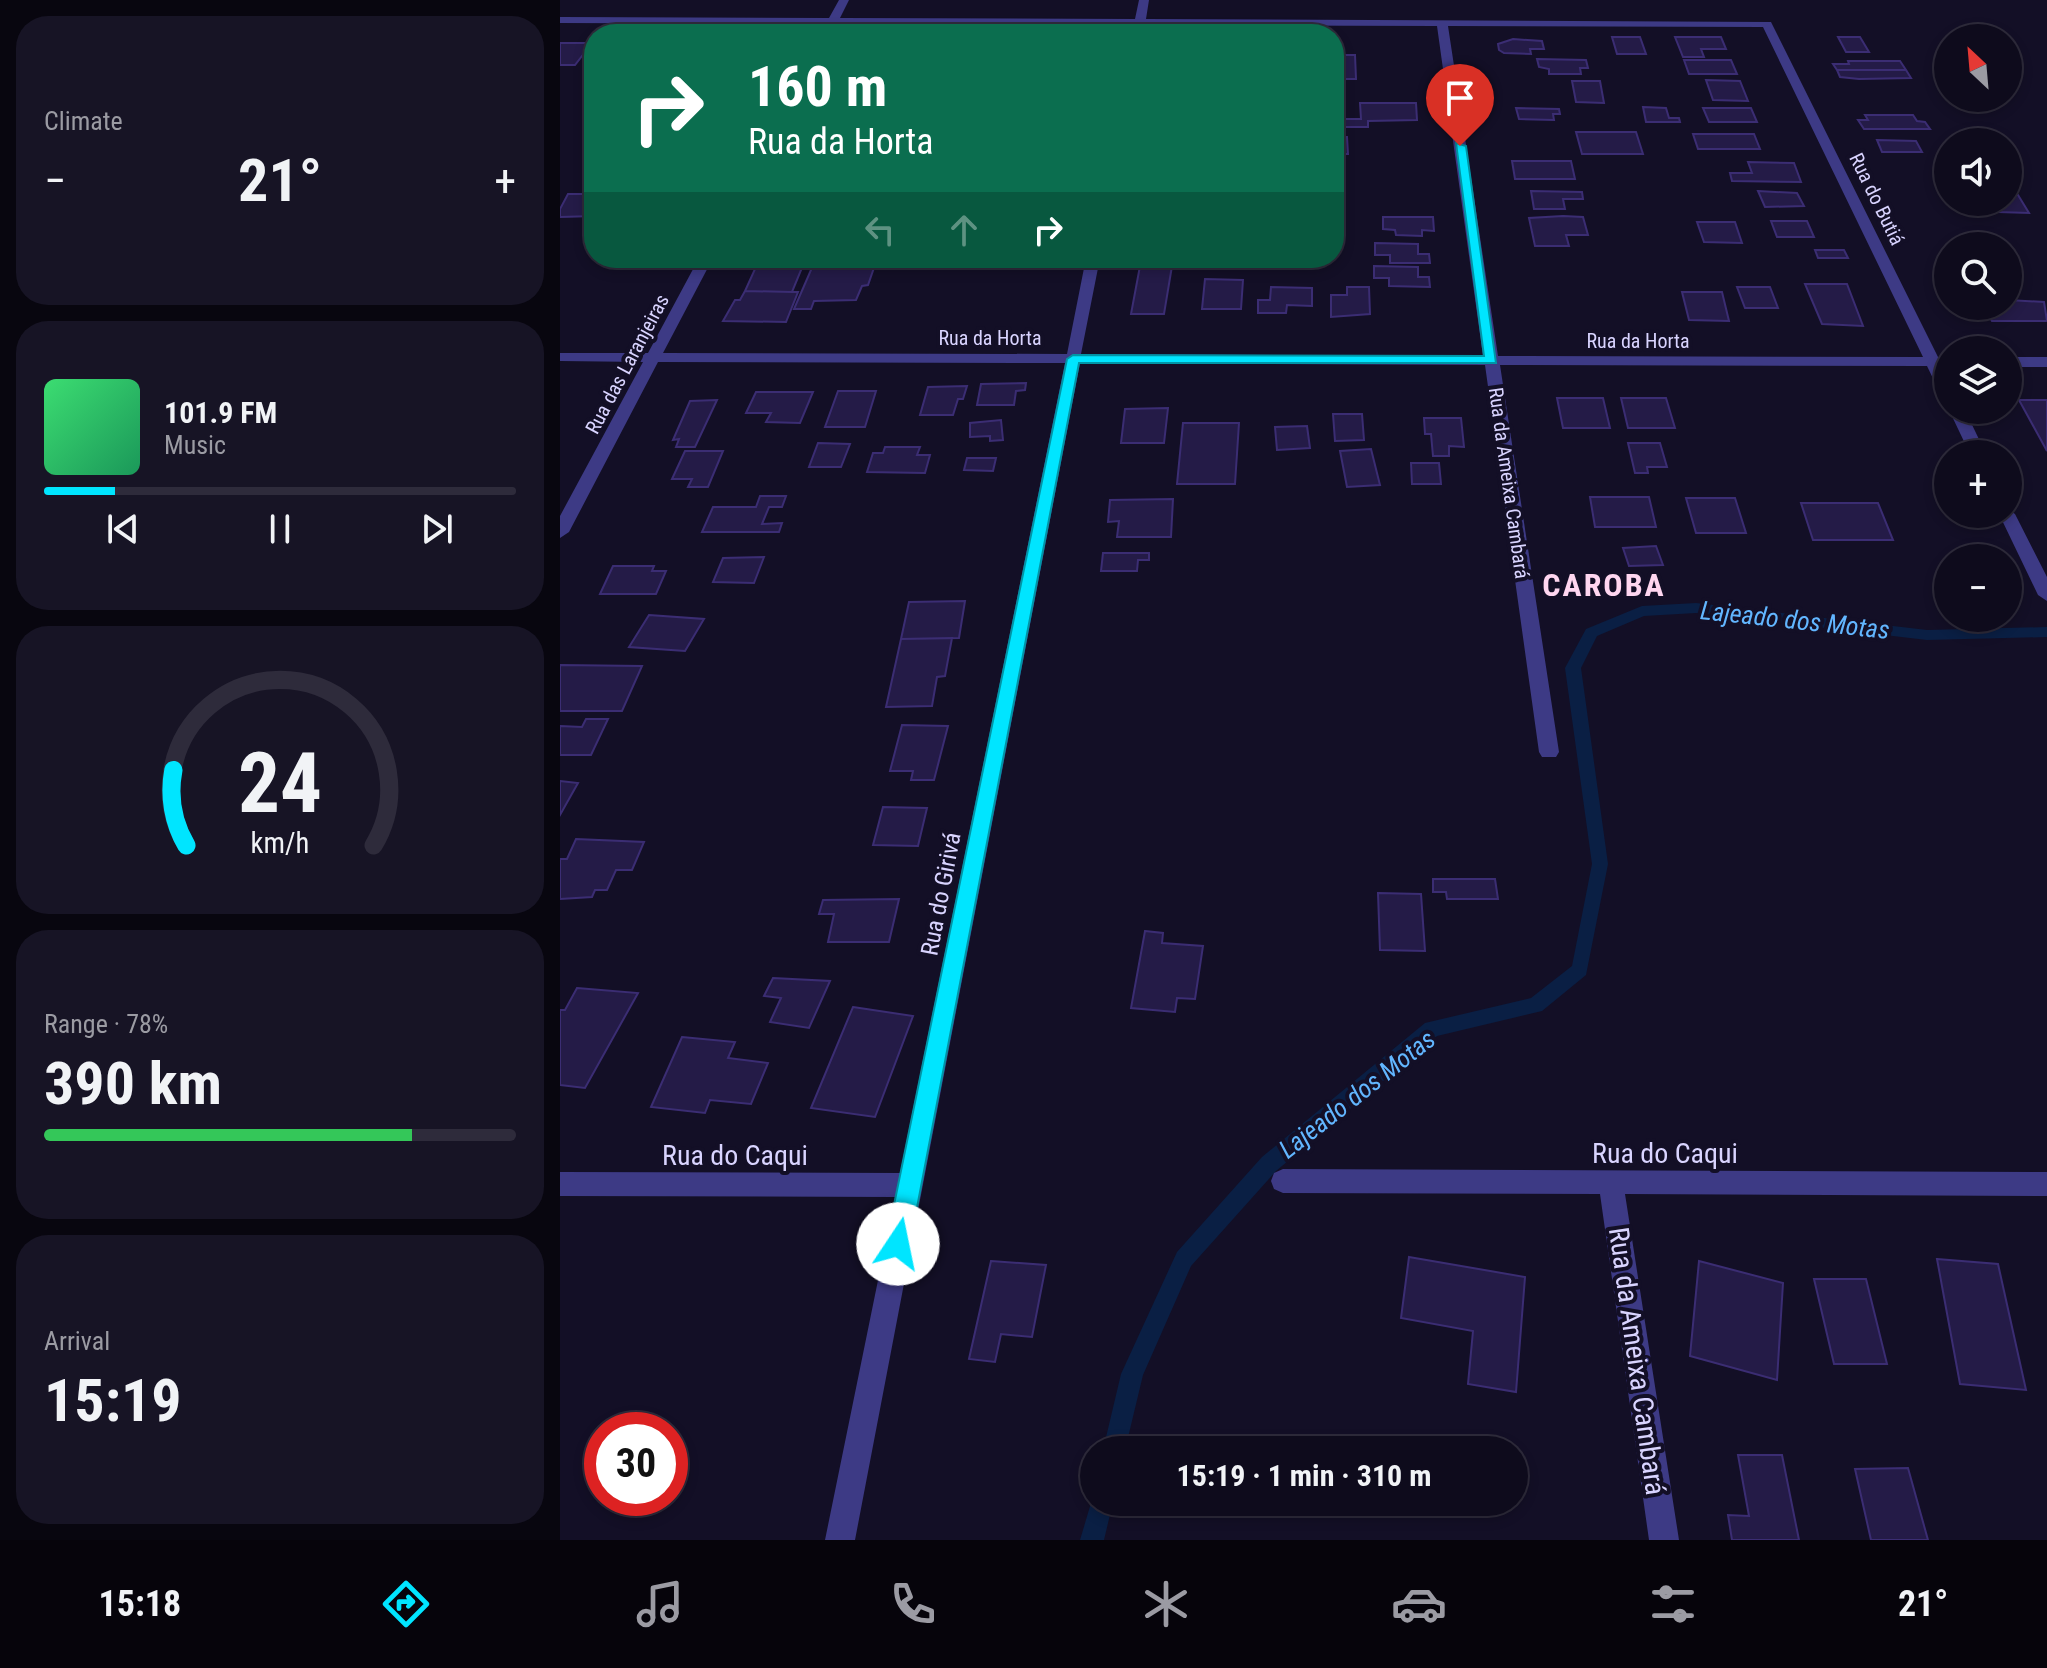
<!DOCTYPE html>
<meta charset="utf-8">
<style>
body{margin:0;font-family:"Roboto Condensed",sans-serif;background:#171425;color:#f1f3f6;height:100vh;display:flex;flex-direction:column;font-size:30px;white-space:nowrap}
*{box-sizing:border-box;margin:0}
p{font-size:26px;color:#9b9ba3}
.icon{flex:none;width:44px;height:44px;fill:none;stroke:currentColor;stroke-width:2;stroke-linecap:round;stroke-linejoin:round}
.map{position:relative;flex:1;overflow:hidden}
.sheet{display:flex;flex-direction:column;gap:16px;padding:16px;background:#08060f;width:560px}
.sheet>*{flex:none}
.banner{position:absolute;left:24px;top:24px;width:760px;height:244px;border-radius:32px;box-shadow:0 4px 12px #0003,0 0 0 2px #2e2b3b;background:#0b6e4f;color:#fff;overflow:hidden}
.needle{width:52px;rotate:334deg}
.tools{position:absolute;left:1374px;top:24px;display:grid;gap:16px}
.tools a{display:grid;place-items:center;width:88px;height:88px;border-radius:50%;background:#0e0b1c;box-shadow:0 4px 12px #0003,0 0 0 2px #2e2b3b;font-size:40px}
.speed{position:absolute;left:24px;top:1412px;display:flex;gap:16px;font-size:40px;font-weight:700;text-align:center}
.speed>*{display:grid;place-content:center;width:104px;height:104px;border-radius:50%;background:#0e0b1c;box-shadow:0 4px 12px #0003,0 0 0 2px #2e2b3b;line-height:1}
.speed .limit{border:12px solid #d22;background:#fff;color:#111}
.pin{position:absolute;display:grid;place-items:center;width:68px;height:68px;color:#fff;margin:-82px -34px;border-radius:50% 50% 50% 0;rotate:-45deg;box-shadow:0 0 8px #0007}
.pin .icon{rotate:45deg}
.me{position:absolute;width:88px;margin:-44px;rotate:11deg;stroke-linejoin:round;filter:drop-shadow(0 0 6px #0008)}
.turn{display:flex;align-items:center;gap:28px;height:168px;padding:0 32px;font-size:36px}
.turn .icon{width:104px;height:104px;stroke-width:2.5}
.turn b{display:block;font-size:56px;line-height:68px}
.lanes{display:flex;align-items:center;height:76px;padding:0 32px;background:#0003;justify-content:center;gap:40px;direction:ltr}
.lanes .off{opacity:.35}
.big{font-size:60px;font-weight:700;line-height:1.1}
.sheet .card{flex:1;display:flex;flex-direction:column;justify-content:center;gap:12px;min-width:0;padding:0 28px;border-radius:32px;background:#171425}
.sheet .dial{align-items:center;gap:0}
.dial svg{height:208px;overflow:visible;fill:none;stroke:#2e2b3b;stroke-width:7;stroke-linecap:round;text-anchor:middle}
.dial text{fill:#f1f3f6;stroke:none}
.song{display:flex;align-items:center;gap:24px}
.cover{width:96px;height:96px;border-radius:12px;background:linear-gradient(135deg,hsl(140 70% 55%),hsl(150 70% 35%))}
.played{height:8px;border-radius:4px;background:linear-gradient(90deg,#00e5ff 15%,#2e2b3b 15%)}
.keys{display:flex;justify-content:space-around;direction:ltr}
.heat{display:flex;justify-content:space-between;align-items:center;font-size:44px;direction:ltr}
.charge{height:12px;border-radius:6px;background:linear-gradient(90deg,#34c759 78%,#2e2b3b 0)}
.trip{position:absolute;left:520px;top:1436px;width:448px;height:80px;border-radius:40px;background:#0e0b1c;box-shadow:0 4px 12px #0003,0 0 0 2px #2e2b3b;font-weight:700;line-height:80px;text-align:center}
.tabs{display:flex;height:128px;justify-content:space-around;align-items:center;background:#06040b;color:#9b9ba3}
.tabs .icon{width:56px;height:56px}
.tabs .active{color:#00e5ff}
.tabs b{font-size:36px;color:#f1f3f6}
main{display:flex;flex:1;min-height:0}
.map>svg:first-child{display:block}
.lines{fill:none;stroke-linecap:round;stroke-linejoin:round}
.stream{fill:#0a1f44;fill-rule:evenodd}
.building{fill:#241b47;stroke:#3b2d73;stroke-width:2}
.street{fill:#3d3a85;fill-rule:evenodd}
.route{fill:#00e5ff;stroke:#0095a6;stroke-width:2}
.labels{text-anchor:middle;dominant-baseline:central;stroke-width:8;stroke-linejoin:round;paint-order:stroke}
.far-street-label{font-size:20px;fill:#d9d4ff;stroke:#130f26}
.street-label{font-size:24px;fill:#d9d4ff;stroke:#130f26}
.water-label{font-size:26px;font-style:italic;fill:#62b6ff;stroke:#130f26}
.near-street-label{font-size:28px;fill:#d9d4ff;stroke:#130f26}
.district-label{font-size:32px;font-weight:bold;letter-spacing:2px;fill:#ffd6f0;stroke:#130f26}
</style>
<main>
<section class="sheet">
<div class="card"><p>Climate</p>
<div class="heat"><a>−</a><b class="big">21°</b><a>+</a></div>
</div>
<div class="card">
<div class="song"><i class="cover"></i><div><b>101.9 FM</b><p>Music</p></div></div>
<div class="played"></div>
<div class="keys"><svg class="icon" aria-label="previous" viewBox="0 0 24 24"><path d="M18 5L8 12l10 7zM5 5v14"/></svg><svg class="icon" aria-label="pause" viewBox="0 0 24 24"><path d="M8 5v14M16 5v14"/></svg><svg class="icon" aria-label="next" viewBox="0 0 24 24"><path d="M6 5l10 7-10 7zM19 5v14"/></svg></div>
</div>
<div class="card dial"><svg viewBox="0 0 100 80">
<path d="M14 69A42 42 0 1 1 86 69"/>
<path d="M14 69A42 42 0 0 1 9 40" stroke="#00e5ff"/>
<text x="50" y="56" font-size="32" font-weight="700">24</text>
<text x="50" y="72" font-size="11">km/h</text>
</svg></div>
<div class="card"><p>Range · 78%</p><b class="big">390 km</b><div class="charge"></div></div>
<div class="card"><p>Arrival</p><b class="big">15:19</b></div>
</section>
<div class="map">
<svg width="1487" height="1540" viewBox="0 0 1487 1540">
<rect width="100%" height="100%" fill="#130f26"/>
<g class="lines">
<path class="stream" d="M1136,603l231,27 120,-3v10l-120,3 -231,-27 -52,3 -47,20 -16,32 27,196 -22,111 -44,36 -105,25 -161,135 -85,95 -48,109 -18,75h-22l18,-76 56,-122 85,-95 163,-134 106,-25 41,-32 20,-102 -27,-196 21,-39 56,-23z
M534,1493v9h19l-9,38h-24z"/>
</g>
<path class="building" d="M1052,37h28l6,17h-29z
M1115,37h46l5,12h-25l3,8h-21z
M1278,37h22l9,15h-23z
M953,39l29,2 2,8h-14l1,5 -27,-1 -5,-3 -1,-6z
M0,43h32l-17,22h-15z
M777,55h18l1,24h-19z
M977,59l49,1 2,8h-8l1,6h-32v-5l-10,-2z
M1124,60h47l6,14h-48z
M1288,61h52l6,9h-69l-4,-6h16z
M1277,70h69l5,8 -52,1 -19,-2z
M1146,80l34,1 8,20 -35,-1z
M1012,81h28l4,22 -28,-1z
M800,103h56l1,17 -49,1v6h-34v-8h27z
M1083,107l23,1 3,10h10l1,4h-34z
M956,108l43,1 1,5h-7l1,6 -35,-1z
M1143,108h48l6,14h-48z
M1305,115h48l4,6 8,1 5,7h-66l-6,-9h10z
M1016,132h60l7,22h-61z
M1133,134h61l6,15h-62z
M774,137h13l1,17h-14z
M1317,140l39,1 6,11h-40z
M952,161h59l4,18h-60z
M1188,162l46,1 7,19 -69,-1 -2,-8h22z
M971,191l51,1 1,7h-20l2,10h-31z
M1198,191l39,2 7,13 -39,1z
M8,194h26v22l-34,1v-8z
M1448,195h10l11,18 -31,-1 -7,-10h17z
M1003,216l20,1 5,18h-22l3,11h-34l-6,-28z
M823,217h50l1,14 -12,-1v6l-26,-1 -1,-5 -12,-1z
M1211,221h36l7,16h-37z
M1137,222h38l7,21 -38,-1z
M815,243l43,1v10h11l1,9h-40v-8h-15z
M1255,250h29l4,8h-30z
M200,258h46l-14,34 -47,-1z
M316,262l-8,23 -6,1 -6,14 -42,1 -3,8h-17l20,-46z
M580,266h32l-8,48h-33z
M814,266l44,1v10h11l1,10 -41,-1v-8h-15z
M645,279l38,1 -2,29h-39z
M1245,284h42l16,42 -41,-2z
M711,287l41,1v18l-25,-1 -1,8h-28v-13h12z
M787,287h22l1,27 -39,3v-22h16z
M1177,287h33l8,21h-33z
M185,291l47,1h6l-12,30 -63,-1 12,-21h5z
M1122,292h40l7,29 -40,-1z
M1448,300l36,2 3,19h-55l-9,-15h25z
M466,383l-1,7 -9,1 -2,14h-37l4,-21z
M407,386l-4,13h-5l-5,16h-33l8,-28z
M278,391h38l-11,36h-40z
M196,392h57l-13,31 -34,-1 5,-9h-25z
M997,398h46l7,30h-47z
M1061,398h45l9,30h-47z
M157,400l-22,47h-19l3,-8 -6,1 17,-39z
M1459,400h28v51z
M608,408l-4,35h-43l4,-34z
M773,414h29l2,26 -29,1z
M864,418h37l3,29 -15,-1v10h-16l-2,-22h-6z
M441,420l2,20 -13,1v-5l-20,1v-14z
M623,423h56l-4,61h-58z
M747,426l3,22 -33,2 -2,-23z
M258,443l32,1 -9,23h-32z
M1068,443h32l7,24h-20l1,6h-13z
M325,447h35l-3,8h13l-5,18 -58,-1 6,-19h10z
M811,449l9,36 -33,2 -7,-36z
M125,451h38l-15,36h-20l4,-8h-20z
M407,458h29l-3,13 -29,-1z
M851,463h28l2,21h-29z
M200,496h26l-4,11h-13l-7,17 20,-1 -3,9h-77l11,-25h43z
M1030,497h59l7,30h-61z
M1126,498h49l11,35h-50z
M613,499l-2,38h-54l2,-16 -11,1 2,-22z
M1241,503h77l15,37h-80z
M1096,546l7,19 -34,1 -6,-18z
M543,553h46v7h-11l-1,11h-36z
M204,557l-10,26 -41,-1 10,-24z
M53,566h41l-2,5h14l-10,23h-56z
M405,601l-6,37 -58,1 8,-37z
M89,615l55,4 -19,32 -56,-4z
M392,638l-7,38 -8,1 -5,29 -46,1 15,-68z
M0,665l82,1 -20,45h-62z
M26,719h22l-17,36h-31v-29l22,1z
M342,725l46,1 -14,54h-23l2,-9h-23z
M0,781l18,2 -18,32z
M323,807l44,1 -9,38 -45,-1z
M16,839l68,3 -12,28h-16l-9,20h-12l-3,7 -32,2v-40h7z
M873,879h62l3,20h-51l-1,-7h-13z
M818,893l43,1 4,57 -45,-1z
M339,899l-10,43h-61l6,-28h-15l4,-14z
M585,931l18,2 -1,10 41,3 -8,53 -18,-1 -2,14 -44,-4z
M213,978l57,3 -21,47 -39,-6 11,-24 -17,-2z
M17,988l61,5 -53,95 -25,-3v-75h5z
M293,1007l60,9 -38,101 -64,-9z
M122,1037l53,5 -7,16 40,5 -17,41 -41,-4 -5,13 -54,-6z
M849,1257l116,20 -9,115 -48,-8 5,-53 -72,-13z
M1377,1259l61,5 28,126 -66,-6z
M431,1261l55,4 -14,72 -31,-3 -6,28 -26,-3z
M1139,1261l84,22 -6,97 -87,-24z
M1254,1279h52l21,85h-53z
M1178,1455h44l17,85h-67l-4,-25 21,1z
M1348,1468l20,72h-57l-16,-71z"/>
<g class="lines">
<path class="street" d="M279,0h10l-9,18 295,1 4,-19h10l-3,19 625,3 167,335 10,1v8l-5,1 5,10v21l-8,-5 -13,-27 -427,-1 59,387 -3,5h-14l-3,-5 -54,-387 -405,-2 -225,1177h-30l70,-343 -335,-1v-24l340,1 165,-810 -407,-1 -89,170 -9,6v-22l83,-154 -83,-1v-8h88l51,-95h14l-50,95 404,1 19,-96h14l-19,96 402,2 -46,-330 -293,-1 -1,9h-12l2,-9 -296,-1 -6,10h-8l3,-10 -266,-1v-6l269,1zM888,26l315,1 160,330 -425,-1z
M1448,357h39v10h-39z
M1389,410h16l21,44h-16z
M1448,509l7,5 32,63v24l-9,-6 -39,-81h9z
M723,1169l764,3v24l-422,-2 54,346h-30l-49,-346 -317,-1 -9,-4 -3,-8 3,-8z"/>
</g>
<path class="route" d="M896,143l10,3 30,217h-417l-169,881 -4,8 -8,4 -8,-4 -4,-8 181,-885 6,-4 411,1z"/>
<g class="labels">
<g class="far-street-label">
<text transform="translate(1317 199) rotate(64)">Rua do Butiá</text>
<text x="430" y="338">Rua da Horta</text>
<text x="1078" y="341">Rua da Horta</text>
<text transform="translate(67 364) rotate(-62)">Rua das Laranjeiras</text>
<text transform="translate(949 483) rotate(82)">Rua da Ameixa Cambará</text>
</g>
<g class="street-label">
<text transform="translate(381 894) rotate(-79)">Rua do Girivá</text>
</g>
<g class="water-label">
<text transform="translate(1235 620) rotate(6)">Lajeado dos Motas</text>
<text transform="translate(797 1094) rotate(-38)">Lajeado dos Motas</text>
</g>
<g class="near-street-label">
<text x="1105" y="1153">Rua do Caqui</text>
<text x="175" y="1155">Rua do Caqui</text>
<text transform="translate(1077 1361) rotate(82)">Rua da Ameixa Cambará</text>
</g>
<g class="district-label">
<text x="1044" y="585">CAROBA</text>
</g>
</g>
</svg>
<div class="tools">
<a><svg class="needle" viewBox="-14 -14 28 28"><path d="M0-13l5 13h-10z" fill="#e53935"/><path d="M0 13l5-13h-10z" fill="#9b9ba3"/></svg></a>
<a><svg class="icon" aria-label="sound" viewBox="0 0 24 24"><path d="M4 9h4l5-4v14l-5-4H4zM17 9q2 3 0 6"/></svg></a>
<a><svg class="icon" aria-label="search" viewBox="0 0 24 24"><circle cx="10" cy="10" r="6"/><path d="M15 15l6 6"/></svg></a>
<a><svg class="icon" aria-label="layers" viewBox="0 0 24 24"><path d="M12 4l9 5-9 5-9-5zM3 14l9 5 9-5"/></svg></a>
<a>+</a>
<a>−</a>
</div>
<div class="speed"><div class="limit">30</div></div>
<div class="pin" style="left:900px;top:146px;background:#d93025"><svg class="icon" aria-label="arrive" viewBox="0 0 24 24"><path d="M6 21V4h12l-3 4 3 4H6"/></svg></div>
<svg class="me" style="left:338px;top:1244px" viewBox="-20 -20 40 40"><circle r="19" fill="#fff"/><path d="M0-13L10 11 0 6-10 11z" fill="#00e5ff"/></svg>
<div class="trip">15:19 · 1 min · 310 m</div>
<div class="banner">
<div class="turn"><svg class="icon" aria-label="right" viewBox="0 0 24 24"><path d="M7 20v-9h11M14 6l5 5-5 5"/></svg><div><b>160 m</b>Rua da Horta</div></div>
<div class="lanes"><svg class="icon off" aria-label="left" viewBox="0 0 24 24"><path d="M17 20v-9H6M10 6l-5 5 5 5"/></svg><svg class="icon off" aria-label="ahead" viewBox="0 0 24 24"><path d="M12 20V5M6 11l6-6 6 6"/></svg><svg class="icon" aria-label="right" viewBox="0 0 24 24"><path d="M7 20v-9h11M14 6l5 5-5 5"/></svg></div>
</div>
</div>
</main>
<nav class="tabs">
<b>15:18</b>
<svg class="icon active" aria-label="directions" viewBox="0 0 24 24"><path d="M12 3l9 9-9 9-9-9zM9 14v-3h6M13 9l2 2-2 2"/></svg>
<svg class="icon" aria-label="music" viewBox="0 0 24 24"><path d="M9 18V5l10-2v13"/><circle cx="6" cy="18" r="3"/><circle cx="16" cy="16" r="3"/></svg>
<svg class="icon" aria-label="phone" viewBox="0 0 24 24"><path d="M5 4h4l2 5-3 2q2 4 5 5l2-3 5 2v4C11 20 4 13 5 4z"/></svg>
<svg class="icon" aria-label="climate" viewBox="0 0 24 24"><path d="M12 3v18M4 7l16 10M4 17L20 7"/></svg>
<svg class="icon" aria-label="car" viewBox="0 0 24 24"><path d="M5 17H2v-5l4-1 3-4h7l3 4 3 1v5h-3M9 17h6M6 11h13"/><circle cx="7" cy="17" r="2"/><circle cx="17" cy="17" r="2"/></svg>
<svg class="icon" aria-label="filters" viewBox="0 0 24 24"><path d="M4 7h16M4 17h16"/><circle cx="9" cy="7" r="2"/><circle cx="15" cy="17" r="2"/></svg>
<b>21°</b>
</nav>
